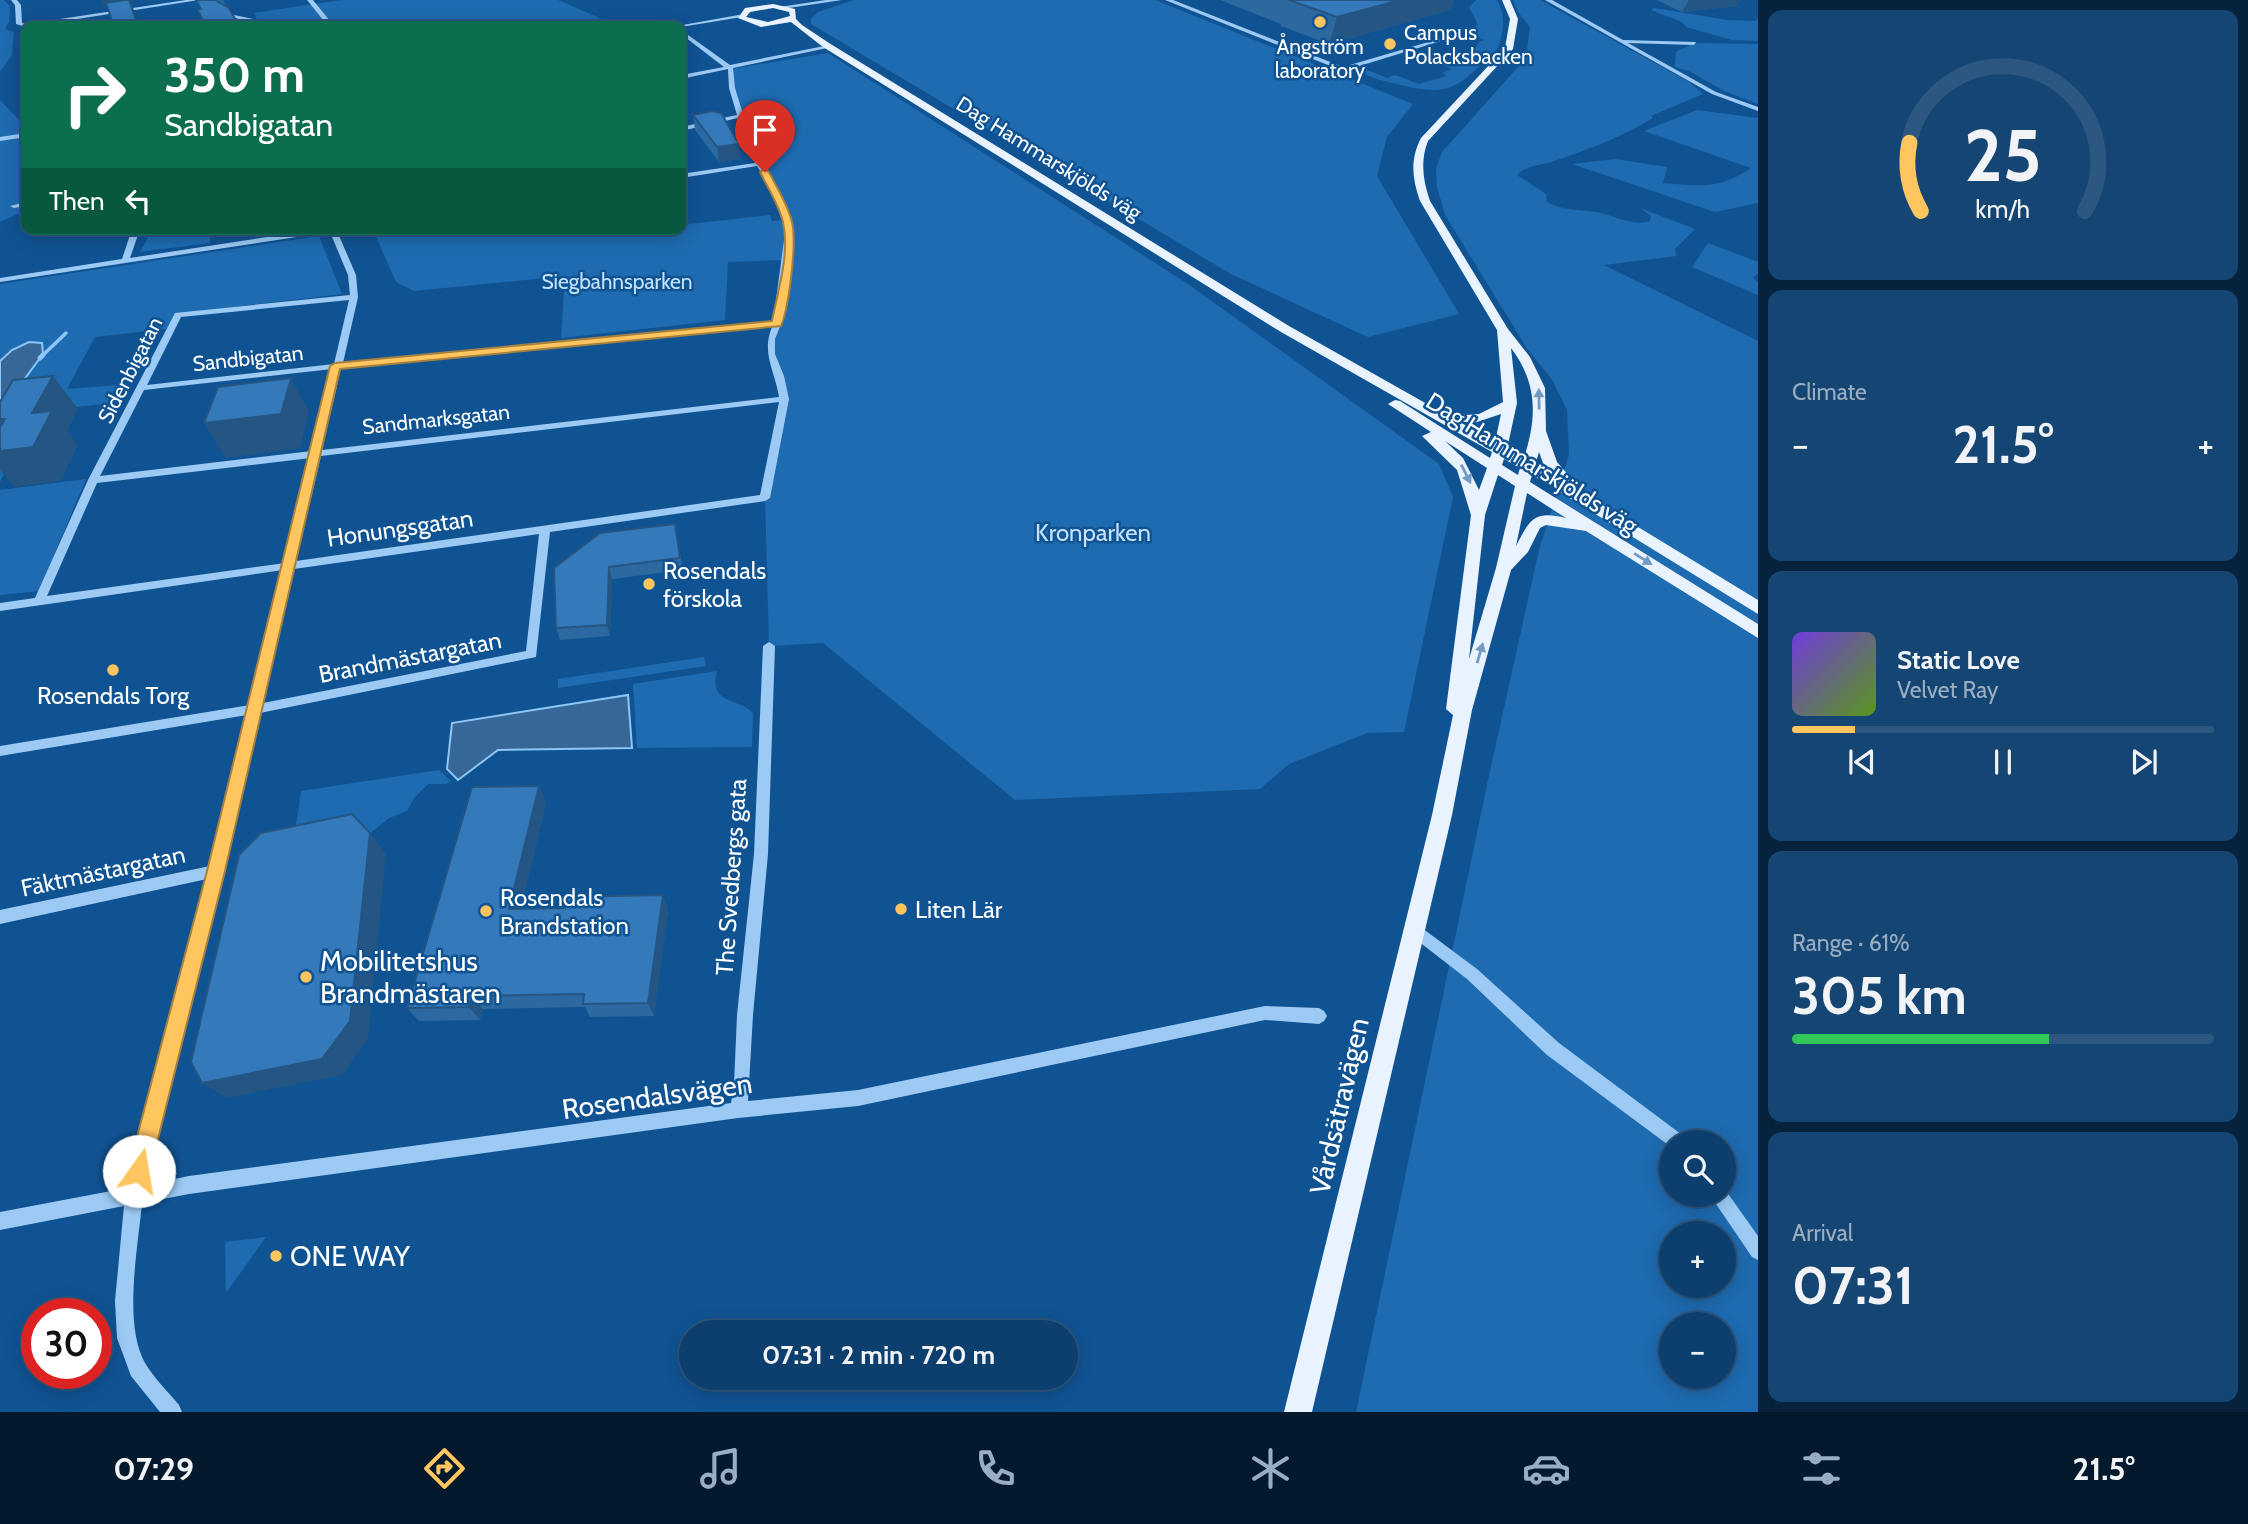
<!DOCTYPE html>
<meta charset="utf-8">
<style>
body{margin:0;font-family:Cabin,sans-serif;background:#154573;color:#f1f3f6;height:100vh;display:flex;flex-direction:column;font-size:26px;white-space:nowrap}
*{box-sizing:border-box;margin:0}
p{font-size:23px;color:#9aaec2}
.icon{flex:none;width:38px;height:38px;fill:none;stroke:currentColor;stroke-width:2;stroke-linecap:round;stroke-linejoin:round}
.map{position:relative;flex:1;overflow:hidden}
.details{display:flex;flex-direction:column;gap:10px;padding:10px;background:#07223c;width:490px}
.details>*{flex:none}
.guide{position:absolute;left:21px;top:21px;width:665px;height:214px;border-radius:14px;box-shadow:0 4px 18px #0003,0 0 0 2px #2c5781;background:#0b6e4f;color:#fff;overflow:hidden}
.tools{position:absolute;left:1659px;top:1130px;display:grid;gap:14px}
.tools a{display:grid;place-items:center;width:77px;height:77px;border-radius:50%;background:#0c3e6e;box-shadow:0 4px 18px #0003,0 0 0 2px #2c5781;font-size:35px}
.speed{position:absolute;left:21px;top:1298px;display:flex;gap:14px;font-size:35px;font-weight:700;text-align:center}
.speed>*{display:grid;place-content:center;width:91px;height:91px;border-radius:50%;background:#0c3e6e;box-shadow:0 4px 18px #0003,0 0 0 2px #2c5781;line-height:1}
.speed .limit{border:10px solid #d22;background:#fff;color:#111}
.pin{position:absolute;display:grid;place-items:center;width:60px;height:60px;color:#fff;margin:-72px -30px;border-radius:50% 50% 50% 0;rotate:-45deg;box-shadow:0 0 7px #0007}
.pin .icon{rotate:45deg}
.me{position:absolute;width:77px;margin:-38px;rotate:13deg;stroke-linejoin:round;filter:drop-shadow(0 0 5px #0008)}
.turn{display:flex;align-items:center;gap:24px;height:147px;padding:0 28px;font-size:32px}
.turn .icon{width:91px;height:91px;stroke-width:2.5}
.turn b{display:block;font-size:49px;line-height:60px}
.then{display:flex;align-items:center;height:66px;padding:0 28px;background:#0003;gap:14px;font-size:26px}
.big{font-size:52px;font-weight:700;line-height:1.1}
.details .widget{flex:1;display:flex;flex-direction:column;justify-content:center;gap:10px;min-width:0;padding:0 24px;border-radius:14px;background:#154573}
.details .dial{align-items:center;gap:0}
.dial svg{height:182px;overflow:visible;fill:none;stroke:#2c5781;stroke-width:7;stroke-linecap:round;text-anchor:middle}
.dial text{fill:#f1f3f6;stroke:none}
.song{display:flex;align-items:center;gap:21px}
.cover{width:84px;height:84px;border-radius:10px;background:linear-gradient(135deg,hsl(260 70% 55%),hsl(90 70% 35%))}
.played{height:7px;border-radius:4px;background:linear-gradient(90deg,#ffc55f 15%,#2c5781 15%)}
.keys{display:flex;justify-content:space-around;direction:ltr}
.heat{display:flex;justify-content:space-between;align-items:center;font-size:38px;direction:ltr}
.charge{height:10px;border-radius:5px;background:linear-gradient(90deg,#34c759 61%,#2c5781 0)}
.trip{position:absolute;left:679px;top:1320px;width:399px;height:70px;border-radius:35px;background:#0c3e6e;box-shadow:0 4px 18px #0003,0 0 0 2px #2c5781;font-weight:700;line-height:70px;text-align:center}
.dock{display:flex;height:112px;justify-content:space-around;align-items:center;background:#05192c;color:#9aaec2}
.dock .icon{width:49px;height:49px}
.dock .on{color:#ffc55f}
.dock b{font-size:32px;color:#f1f3f6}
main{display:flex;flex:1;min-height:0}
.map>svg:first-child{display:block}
.green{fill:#1e6bb1;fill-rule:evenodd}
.water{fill:#366796;stroke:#8dc6f7;stroke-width:2}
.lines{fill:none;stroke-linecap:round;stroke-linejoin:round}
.stream-far1{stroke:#8dc6f7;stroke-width:3.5}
.stream{stroke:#8dc6f7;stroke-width:5}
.minor{fill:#9ccaf4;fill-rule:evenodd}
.major{fill:#e9f3ff;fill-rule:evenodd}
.wall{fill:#2d69a1}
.shaded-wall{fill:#245583}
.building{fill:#347abb;stroke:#245583;stroke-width:2}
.oneway{fill:#729bc4}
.route{fill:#ffc55f;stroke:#a6803e;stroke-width:2}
.poi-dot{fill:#ffc55f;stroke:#105393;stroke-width:2.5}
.labels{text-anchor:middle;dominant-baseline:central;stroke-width:5;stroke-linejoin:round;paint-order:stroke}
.far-poi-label{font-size:21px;fill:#fff;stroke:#105393;text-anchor:start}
.far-street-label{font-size:21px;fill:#fff;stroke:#105393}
.far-park-label{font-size:21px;fill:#c4e2fe;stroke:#105393}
.street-label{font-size:24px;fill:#fff;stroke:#105393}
.park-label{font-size:24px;fill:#c4e2fe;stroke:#105393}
.poi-label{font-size:24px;fill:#fff;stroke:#105393;text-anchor:start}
.near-poi-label{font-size:28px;fill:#fff;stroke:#105393;text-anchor:start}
.near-street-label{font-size:28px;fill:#fff;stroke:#105393}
</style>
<main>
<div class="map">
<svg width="1758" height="1412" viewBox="0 0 1758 1412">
<rect width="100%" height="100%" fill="#105393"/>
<path class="green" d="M0,0h4l6,6 -1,16 -4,7 9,3 -2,23 -12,17z
M341,0h217l60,26h-358l-6,-13z
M854,0h301l258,104 -26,33 -10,39 82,138 -91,23 -137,-63 -420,-250v-5l7,-7z
M1476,0h21c9,16 7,31 1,48 -39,37 -44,51 -101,36 -11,-3 -27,-5 -36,-13l3,-2 23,9 8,-3 24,9 28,-8 -5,-3 10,-4 -17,-6 38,-10 6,-11 6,-2 -20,-9 13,-6 -9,-18z
M1513,0h27l149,82 14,12 -52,22 2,2c-29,18 -63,31 -96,42 -12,5 -32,5 -40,15l29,19 1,8c16,9 31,7 49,10 19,3 35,15 54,9l1,-5 -11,-8 55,21 -20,20 1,7 -72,9 154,76v1071h-402l132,-632 51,-230 30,-95 -2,-45 -16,-32 -23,-28 -83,-135 -8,-28 -1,-19 6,-16 84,-94 4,-31 -12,-15zM1671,1143h53v52h-53zM1671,1234h53v52h-53zM1671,1325h53v52h-53z
M1654,8l73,12 29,1 2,-4v24l-26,-1 -46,-13 -4,-5 -31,-12z
M1694,43l64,1v60l-34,-13 -35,-20 -14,-4 1,-15z
M828,53l360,231 251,180 14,33 -49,235 -37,1 -78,31 -29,25 -245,11 -192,-157 -54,3 -4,-148 19,-99 -13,-45 6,-30 10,-104 -32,-67 -20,-57 -4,-27z
M0,100l26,27v83l-26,12z
M1697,110l61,8v85l-43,9 -143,-48 43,-5 52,8 -4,16c37,3 56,7 88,-15l-107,-37z
M770,215l2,6 12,-1v40l-56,2 -3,58 -164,18 4,-62 -151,15 -18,-9 -22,-50 19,-3h288v-4z
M153,229h56l1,14 -70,9z
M319,236l23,58 -160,19 -8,15 -79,9 -28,52 54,-4 -9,18 -79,9 -33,70v-198z
M1708,243l50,19v11l-5,5 5,4v13l-66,-28z
M86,479l-47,112 -39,4v-105z
M704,657l2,9 -148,22v-9z
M717,671c-9,34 21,26 36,42l-1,34 -115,1 -4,-64z
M439,770l12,11 -5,3h-18l-14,14 -7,13 -18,7 -21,17 -76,16 9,-60z
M266,1237l-40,56 -1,-51z"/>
<path class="water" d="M29,342l13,1 1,11 -37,50 -6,-3v-40l12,-11z
M628,695l4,53 -134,2 -40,30 -11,-11 5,-46z"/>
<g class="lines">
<path class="stream-far1" d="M41,357l25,-24"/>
<path class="stream" d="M40,358l3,-3"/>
<path class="minor" d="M11,0h6l4,5 1,18 5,1 159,-24h13l-173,27 -10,-3 -1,-19z
M307,0h6l21,26h-6z
M826,0h16l-60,9 -3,-2z
M1165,0h8l170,67 116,-34 5,1 -121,37z
M1545,0h7l71,40 73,2 -2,3 -66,-2 88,49 42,15v4l-46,-17z
M217,7h4l13,8 54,11c-23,1 -52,-5 -71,-17z
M744,14l-2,3 -61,10 -4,-1z
M681,30l49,35 99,-20 3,2 -99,21 2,20 20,65 19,30 17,37 2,13 -12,91 -6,15v15l9,22 5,23 -19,99 -5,3 -215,31 -14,125 -276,56 -115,472 44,-9 542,-73 3,-19 3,-69 17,-161 9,-208 6,-4 6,4 -7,208 -15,161 -5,86 110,-11 407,-84 54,2 5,3 3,5 -3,5 -5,3 -54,-4 -407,86 -120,12 -549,76 -47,9c-4,44 -19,121 3,160 9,15 23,29 34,42l3,7h-22l-29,-36 -14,-38 -2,-37 9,-95 -124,24v-18l127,-24 80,-309 -207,45v-14l210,-44 37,-151 -247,41v-10l250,-41 33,-135 -283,41v-8l35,-5 53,-118 87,-167 175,-18 -2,-20 -18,-43 -330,50v-4l122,-19 10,-30h8l-10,29 189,-29h20l-2,2 19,44 2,22 -15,66 430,-41 12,-89c-3,-24 -15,-46 -28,-67l-76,12v-4l74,-11 -6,-10 -11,-35 -57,13v-4l56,-12 -8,-27 -1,-19 -47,10v-4l43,-8 -43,-33zM349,300l-15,64 -187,21 34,-68zM772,327c-11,26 3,44 7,70l-457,53 19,-82zM332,369l-20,82 -212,25 44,-86zM779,402l-19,93 -464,66 25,-105zM311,458l-26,105 -238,33 50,-113zM539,534l-13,117 -263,52 31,-134z
M26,133v4l-26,4v-4z
M26,202v4l-12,2 -4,-2z
M1414,922l63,47 82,74 126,94 2,6h-16v4l-124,-92 -80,-76 -58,-45 -2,-5 2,-5z
M1724,1188l34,48v24l-6,-3 -38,-56 -2,-6h12z"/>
<path class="major" d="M1502,0h8l8,19 -5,30 -85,92c-8,20 -5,40 2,60l78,128 22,28 15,31 1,43 11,31 20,23 -3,3 184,112v14l-226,-139 -2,7 228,142v14l-172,-107 -40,-6 -6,3 -12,24 -17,18 -39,140 -20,105 -140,597h-28l148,-597 21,-100 -7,-6 25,-194 -14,-45 -35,-34 9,-4 -43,-28 7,-4 5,1 90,57 2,-6 -211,-120 -458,-285 -32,-25 -30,5 -23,-9 7,-10 28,-4 22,5 1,10 6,6 27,18 460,283 154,87 6,-3 17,5 13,-1 24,-12 -6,-72 -77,-129c-8,-22 -10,-42 1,-63l84,-90 5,-29zM773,8l16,4 1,4 -22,6 -22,-5 4,-5zM1511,348c27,36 26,69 13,110l-17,-9 10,-46zM1501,414l-6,28 -37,-21 16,2zM1445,441l42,27 -8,22 -16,-32zM1539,452l4,11 12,14 -20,-12zM1504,459l16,9 -2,7 -16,-10zM1498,475l17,11 -19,82 -27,91 16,-144zM1527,493l39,25c-33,-8 -36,2 -50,28z"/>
</g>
<path class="wall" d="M196,0h27l16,26h-34l-8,-17h3z
M1220,0h234l-4,10 -121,34 -48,-18v-2z
M1657,0h83l-3,6 -55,6z
M693,115l48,44 -22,3 -24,-32z
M677,536l6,34 -71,9 -2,57 -50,4 -4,-12 -2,-60z
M539,786l7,16 -25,106h44l98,-13 5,15 -14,106 -64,1 -5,-10 -103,2 -2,11 -61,1 -12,-13z"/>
<path class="shaded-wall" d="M102,0h28l10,26h-2l-7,-20 -24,3z
M1400,0h54l-4,10 -121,34 8,-27z
M1689,0h51l-3,6 -55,6z
M739,144l2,15 -22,3 -2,-15z
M53,376l25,33 -11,22 11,14 -18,36 -45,6 -15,-17v-51l32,-6z
M291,378l18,34 -9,36 -74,10 -22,-35z
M609,567l3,12 -2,57 -3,-11z
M539,786l7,16 -28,121 -9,-14z
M370,833l16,21 -18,184 -26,37 -115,23 -25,-15z
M663,895l5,15 -14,106 -6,-13z
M472,996l10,13 -2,11 -11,-13z"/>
<path class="building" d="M124,0h5l9,26h-24l-8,-23z
M196,0h19l14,8 10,18h-33l-9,-17h4z
M1289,0h111l-63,17z
M712,111l9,2 18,31 -22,3 -24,-32z
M53,376l-21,37 20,-2 -19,36 -33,4v-24l5,-8h-5v-17l13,-22z
M291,378l-10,36 -77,9 14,-36z
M675,524l5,34 -71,9 -2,58 -51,3 -2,-60 46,-35z
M539,786l-30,123 56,-1 2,-11 96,-2 -15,108 -65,1 1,-10 -112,2 -3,11 -62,1 65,-221z
M352,814l18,19 -20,188 -28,38 -120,24 -11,-21 48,-207 22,-22z"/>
<defs><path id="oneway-solid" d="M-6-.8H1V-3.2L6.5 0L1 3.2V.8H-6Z" transform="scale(1.75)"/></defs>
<g class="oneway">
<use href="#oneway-solid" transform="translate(1539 399) rotate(-91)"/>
<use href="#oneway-solid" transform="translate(1466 474) rotate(63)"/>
<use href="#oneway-solid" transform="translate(1643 559) rotate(32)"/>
<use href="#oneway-solid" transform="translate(1480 653) rotate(-74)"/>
</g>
<path class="route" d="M765,169l4,3c8,16 19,33 23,50 5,22 -3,84 -11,104l-441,43 -115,502 -75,300 -3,8 -8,3 -7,-3 -4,-8 79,-300 123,-505 5,-3 437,-42c6,-31 18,-67 11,-99 -4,-17 -15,-34 -23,-50z"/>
<g class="poi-dot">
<circle cx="1320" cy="22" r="7"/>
<circle cx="1390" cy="44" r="7"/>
<circle cx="649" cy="584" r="7"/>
<circle cx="113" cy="670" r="7"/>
<circle cx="901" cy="909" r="7"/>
<circle cx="486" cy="911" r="7"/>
<circle cx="306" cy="977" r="7"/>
<circle cx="276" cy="1256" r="7"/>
</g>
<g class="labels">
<g class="far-poi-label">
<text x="1404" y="32">Campus<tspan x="1404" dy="24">Polacksbacken</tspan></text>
<text x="1320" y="46" text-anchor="middle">Ångström<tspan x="1320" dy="24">laboratory</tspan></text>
</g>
<g class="far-street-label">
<text transform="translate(1049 158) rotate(32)">Dag Hammarskjölds väg</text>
<text transform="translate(248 358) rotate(-6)">Sandbigatan</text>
<text transform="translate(130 370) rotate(-63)">Sidenbigatan</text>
<text transform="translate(436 419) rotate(-6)">Sandmarksgatan</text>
</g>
<g class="far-park-label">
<text x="617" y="281">Siegbahnsparken</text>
</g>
<g class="street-label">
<text transform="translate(1532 463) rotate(32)">Dag Hammarskjölds väg</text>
<text transform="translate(400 528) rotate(-8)">Honungsgatan</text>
<text transform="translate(410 657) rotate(-11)">Brandmästargatan</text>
<text transform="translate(103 871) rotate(-12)">Fäktmästargatan</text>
<text transform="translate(731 877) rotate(-86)">The Svedbergs gata</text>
</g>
<g class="park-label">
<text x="1093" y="532">Kronparken</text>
</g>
<g class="poi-label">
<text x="663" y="570">Rosendals<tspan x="663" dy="28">förskola</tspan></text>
<text x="113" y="695" text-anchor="middle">Rosendals Torg</text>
<text x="500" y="897">Rosendals<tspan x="500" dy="28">Brandstation</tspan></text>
<text x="915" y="909">Liten Lär</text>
</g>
<g class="near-poi-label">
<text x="320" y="961">Mobilitetshus<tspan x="320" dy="32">Brandmästaren</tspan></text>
<text x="290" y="1256">ONE WAY</text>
</g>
<g class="near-street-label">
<text transform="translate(657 1096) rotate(-8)">Rosendalsvägen</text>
<text transform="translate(1339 1106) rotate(-77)">Vårdsätravägen</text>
</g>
</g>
</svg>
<div class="tools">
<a><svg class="icon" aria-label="search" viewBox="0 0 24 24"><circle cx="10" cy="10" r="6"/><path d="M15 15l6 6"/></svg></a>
<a>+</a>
<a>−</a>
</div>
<div class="speed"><div class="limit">30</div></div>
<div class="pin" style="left:765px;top:172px;background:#d93025"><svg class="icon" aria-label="arrive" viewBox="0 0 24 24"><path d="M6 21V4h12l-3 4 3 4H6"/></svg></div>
<svg class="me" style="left:139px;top:1171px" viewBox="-20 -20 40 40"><circle r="19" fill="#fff"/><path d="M0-13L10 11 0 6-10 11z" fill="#ffc55f"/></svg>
<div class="trip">07:31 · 2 min · 720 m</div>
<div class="guide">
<div class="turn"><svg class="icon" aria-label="right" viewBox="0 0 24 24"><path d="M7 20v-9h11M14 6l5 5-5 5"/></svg><div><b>350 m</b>Sandbigatan</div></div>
<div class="then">Then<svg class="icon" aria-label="left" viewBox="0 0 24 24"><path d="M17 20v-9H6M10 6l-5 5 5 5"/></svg></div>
</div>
</div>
<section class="details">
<div class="widget dial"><svg viewBox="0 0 100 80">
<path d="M14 69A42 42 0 1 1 86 69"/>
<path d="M14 69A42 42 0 0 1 9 39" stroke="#ffc55f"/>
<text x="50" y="56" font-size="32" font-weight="700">25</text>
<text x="50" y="72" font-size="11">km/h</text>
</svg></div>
<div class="widget"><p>Climate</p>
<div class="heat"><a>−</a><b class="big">21.5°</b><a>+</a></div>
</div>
<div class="widget">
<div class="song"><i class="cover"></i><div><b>Static Love</b><p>Velvet Ray</p></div></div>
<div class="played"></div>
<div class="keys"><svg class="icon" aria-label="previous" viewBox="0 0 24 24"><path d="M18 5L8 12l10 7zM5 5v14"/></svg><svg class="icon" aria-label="pause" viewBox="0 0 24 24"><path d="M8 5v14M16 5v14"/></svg><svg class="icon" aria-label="next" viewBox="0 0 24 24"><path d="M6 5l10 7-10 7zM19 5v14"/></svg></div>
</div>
<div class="widget"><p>Range · 61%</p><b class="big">305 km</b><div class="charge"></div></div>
<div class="widget"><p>Arrival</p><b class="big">07:31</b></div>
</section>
</main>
<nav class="dock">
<b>07:29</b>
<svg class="icon on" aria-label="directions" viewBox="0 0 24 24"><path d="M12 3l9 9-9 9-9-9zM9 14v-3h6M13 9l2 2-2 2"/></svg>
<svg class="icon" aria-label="music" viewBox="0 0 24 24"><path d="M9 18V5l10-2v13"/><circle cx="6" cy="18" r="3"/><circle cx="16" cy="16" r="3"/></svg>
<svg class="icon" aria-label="phone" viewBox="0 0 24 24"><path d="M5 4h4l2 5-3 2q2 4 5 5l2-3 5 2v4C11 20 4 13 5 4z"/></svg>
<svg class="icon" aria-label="climate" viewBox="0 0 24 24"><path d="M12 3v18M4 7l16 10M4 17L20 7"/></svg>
<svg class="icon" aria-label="car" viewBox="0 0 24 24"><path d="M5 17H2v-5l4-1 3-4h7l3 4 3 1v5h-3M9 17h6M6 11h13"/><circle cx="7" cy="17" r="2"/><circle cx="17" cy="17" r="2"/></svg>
<svg class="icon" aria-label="filters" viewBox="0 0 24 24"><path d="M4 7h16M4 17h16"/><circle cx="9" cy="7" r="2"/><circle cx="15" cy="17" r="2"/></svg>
<b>21.5°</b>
</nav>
